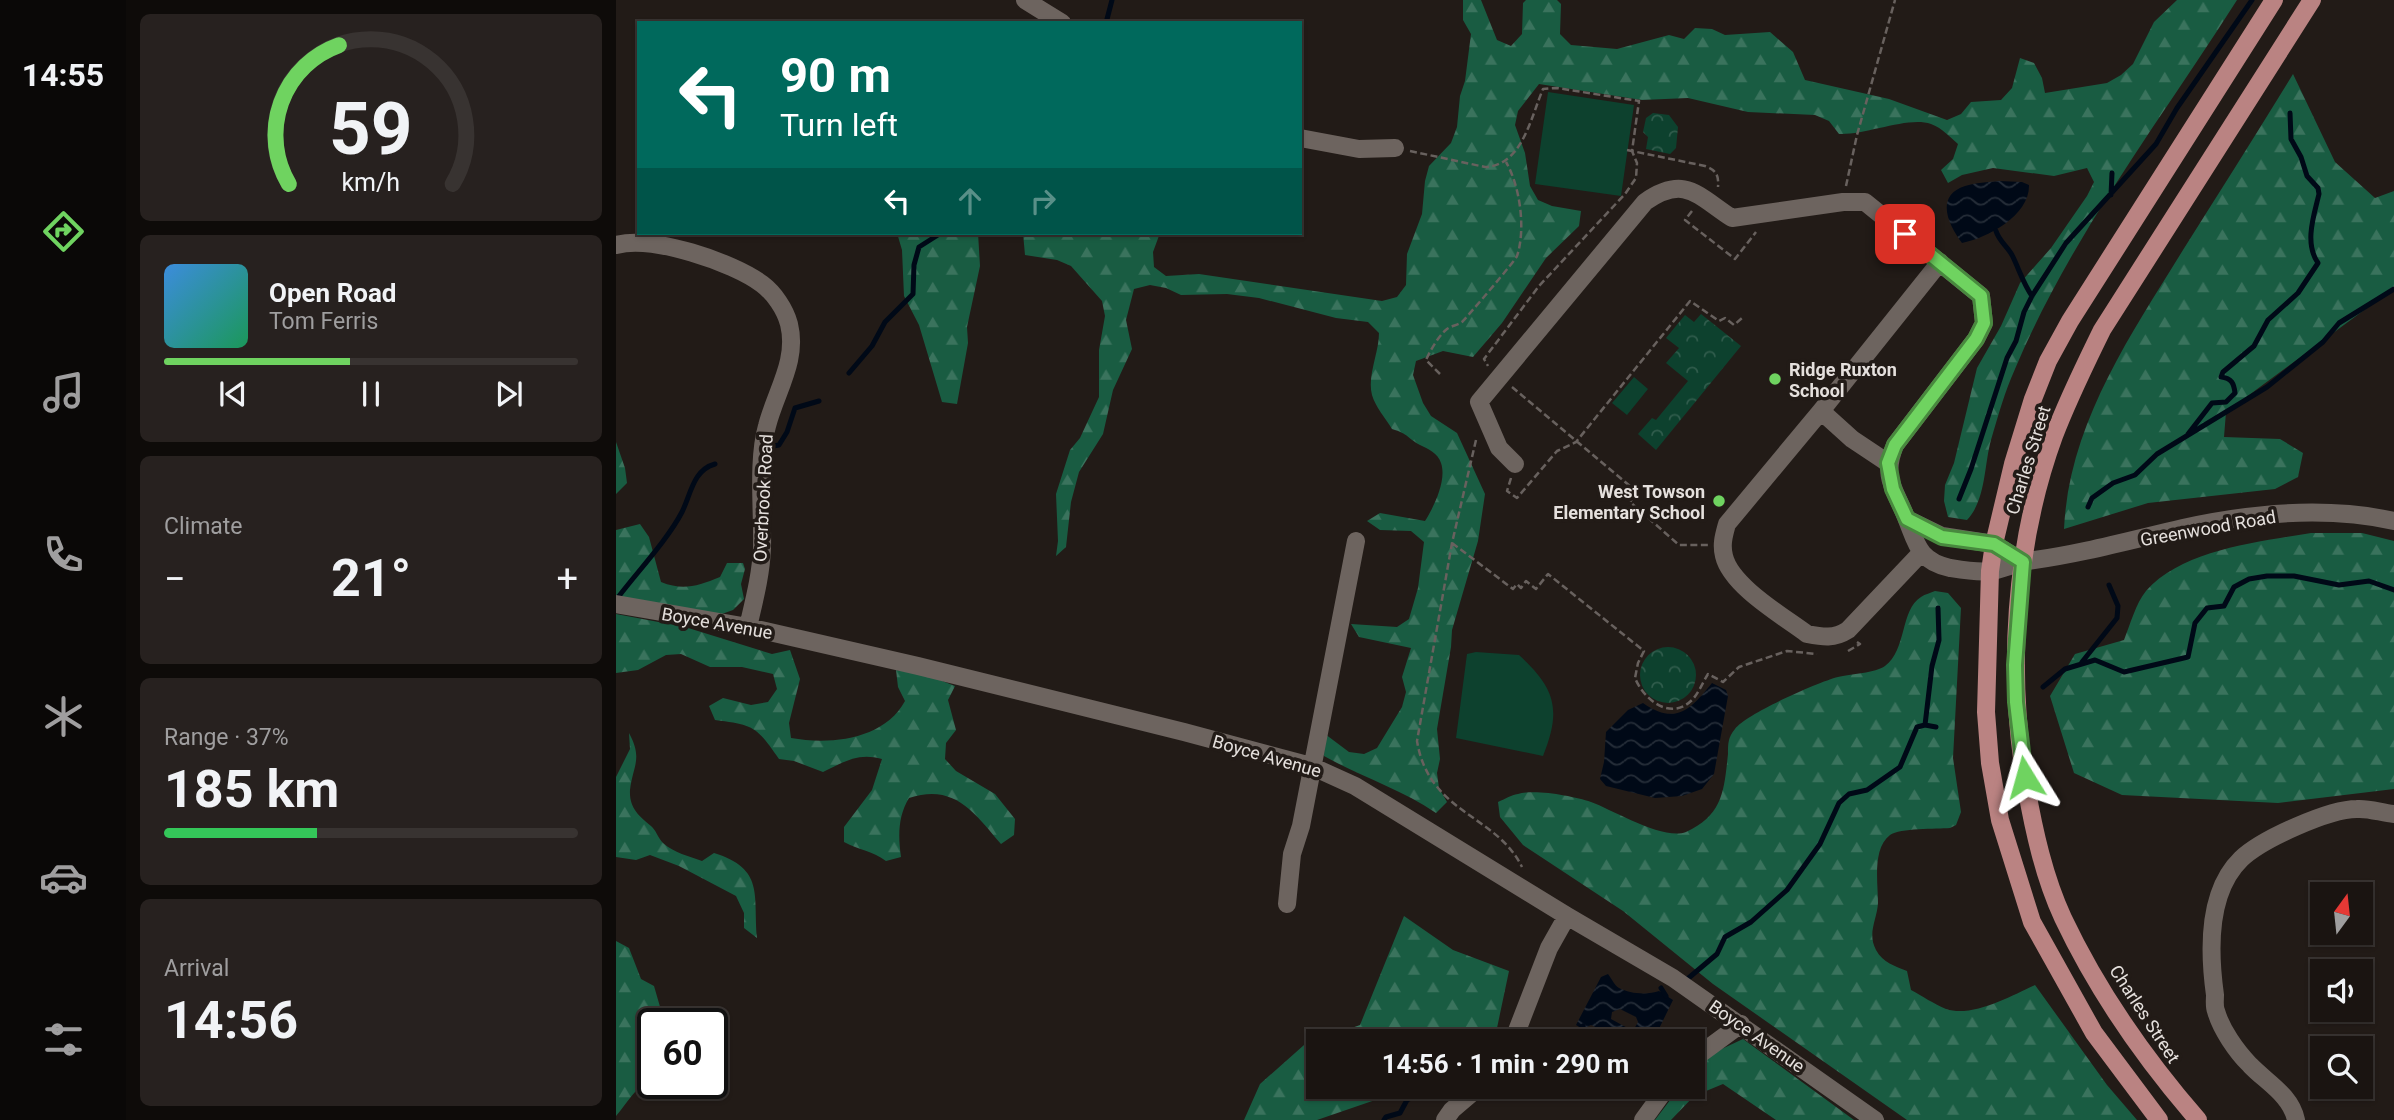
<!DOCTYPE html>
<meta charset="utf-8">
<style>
body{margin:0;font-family:Roboto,sans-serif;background:#27211f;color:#f1f3f6;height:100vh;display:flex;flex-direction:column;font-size:26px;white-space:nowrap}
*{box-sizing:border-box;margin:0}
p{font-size:23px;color:#9f9e9f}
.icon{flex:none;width:38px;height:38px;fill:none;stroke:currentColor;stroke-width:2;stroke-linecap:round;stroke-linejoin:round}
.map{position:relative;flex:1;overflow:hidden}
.side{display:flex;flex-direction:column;gap:14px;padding:14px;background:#0e0b09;width:490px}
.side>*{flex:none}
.banner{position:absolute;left:21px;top:21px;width:665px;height:214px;border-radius:0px;box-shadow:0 2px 5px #0004,0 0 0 2px #383331;background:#00695c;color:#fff;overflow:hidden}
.needle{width:46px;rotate:15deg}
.fabs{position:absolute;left:1694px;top:882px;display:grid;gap:14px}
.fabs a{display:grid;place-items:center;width:63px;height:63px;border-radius:0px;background:#1a1411;box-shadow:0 2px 5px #0004,0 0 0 2px #383331;font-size:35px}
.speed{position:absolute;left:21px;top:1008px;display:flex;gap:14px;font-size:35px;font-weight:700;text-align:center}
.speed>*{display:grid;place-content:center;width:91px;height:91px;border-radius:50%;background:#1a1411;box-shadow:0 2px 5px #0004,0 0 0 2px #383331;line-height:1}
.speed .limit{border:4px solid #111;border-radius:10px;background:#fff;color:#111}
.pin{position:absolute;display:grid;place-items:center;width:60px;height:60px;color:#fff;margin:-30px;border-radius:14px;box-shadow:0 4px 10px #0006}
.me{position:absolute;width:77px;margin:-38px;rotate:352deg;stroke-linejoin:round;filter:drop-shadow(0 0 5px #0008)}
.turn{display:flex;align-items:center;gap:24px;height:147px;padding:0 28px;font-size:32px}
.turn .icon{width:91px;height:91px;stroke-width:2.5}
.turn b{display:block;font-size:49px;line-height:60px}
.lanes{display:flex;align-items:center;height:66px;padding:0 28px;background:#0003;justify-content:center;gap:35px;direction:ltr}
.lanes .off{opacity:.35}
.big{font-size:52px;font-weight:700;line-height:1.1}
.side .card{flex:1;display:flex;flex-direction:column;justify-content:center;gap:10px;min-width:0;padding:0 24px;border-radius:10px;background:#27211f}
.side .dial{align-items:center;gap:0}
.dial svg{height:182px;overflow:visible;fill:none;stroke:#383331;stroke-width:7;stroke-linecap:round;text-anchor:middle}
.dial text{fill:#f1f3f6;stroke:none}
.song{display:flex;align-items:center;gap:21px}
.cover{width:84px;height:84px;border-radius:10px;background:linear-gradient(135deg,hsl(210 70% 55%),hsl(150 70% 35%))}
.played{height:7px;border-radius:4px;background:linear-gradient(90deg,#6fd360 45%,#383331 45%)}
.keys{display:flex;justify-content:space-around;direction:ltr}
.heat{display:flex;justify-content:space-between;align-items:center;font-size:38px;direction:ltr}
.charge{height:10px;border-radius:5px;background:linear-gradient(90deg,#34c759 37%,#383331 0)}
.trip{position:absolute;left:690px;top:1029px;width:399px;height:70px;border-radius:0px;background:#1a1411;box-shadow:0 2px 5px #0004,0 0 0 2px #383331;font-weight:700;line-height:70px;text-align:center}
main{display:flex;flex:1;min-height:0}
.menu{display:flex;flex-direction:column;width:126px;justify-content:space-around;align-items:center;background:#0a0807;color:#9f9e9f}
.menu .icon{width:49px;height:49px}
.menu .active{color:#6fd360}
.menu b{font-size:32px;color:#f1f3f6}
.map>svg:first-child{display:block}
.grass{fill:#0d412e}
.forest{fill:url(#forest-firs)}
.park{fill:url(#park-crowns)}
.water{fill:url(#water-waves);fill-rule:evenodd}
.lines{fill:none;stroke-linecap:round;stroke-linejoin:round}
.stream{stroke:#000917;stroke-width:5}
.path{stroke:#68615e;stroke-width:2.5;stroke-dasharray:7 3.5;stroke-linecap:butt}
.minor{stroke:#6d645f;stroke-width:18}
.major{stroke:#ba8382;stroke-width:18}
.route-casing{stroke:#48893e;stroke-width:18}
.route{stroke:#6fd360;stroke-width:12}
.poi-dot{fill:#6fd360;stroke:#221b17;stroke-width:2.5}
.labels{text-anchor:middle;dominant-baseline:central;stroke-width:7;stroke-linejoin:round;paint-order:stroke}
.poi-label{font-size:18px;font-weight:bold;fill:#e5e0dd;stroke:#221b17;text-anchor:start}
.street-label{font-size:18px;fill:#e5e0dd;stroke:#221b17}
</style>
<main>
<nav class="menu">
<b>14:55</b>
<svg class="icon active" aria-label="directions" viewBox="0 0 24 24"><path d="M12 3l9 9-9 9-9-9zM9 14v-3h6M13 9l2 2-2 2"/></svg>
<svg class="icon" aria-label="music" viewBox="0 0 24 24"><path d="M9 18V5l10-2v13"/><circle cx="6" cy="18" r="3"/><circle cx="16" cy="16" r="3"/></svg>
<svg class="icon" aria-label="phone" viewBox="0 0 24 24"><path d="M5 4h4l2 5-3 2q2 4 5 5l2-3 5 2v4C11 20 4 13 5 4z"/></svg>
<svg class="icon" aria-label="climate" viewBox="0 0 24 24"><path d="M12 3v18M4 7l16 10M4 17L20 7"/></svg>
<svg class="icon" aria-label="car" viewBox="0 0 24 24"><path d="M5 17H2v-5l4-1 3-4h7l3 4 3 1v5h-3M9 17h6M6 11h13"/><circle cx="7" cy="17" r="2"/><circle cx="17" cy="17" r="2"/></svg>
<svg class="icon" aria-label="filters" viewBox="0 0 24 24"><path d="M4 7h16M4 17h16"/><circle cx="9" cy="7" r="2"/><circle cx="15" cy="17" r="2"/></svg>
</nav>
<section class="side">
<div class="card dial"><svg viewBox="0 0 100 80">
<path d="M14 69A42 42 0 1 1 86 69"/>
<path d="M14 69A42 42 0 0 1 36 8" stroke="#6fd360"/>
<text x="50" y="56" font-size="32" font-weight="700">59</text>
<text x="50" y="72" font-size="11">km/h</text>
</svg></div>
<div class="card">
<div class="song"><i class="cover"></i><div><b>Open Road</b><p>Tom Ferris</p></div></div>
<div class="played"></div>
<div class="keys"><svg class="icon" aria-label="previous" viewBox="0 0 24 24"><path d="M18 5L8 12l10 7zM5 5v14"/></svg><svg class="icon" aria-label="pause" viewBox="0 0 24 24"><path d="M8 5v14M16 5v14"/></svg><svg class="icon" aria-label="next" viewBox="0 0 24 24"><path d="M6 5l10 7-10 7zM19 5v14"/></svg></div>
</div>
<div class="card"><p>Climate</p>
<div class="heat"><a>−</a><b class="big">21°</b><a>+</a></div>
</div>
<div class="card"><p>Range · 37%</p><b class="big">185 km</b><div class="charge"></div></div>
<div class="card"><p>Arrival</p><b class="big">14:56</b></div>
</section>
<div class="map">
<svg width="1778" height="1120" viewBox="0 0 1778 1120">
<defs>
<pattern id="forest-firs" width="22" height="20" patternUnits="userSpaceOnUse" patternTransform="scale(1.75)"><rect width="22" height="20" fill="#195c42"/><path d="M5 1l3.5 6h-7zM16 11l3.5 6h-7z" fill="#3a735d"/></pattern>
<pattern id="park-crowns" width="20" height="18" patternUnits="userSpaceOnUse" patternTransform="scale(1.75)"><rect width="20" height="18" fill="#0d412e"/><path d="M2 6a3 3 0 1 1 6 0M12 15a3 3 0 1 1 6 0" fill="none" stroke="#305c4c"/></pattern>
<pattern id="water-waves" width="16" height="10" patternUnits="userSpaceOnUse" patternTransform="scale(1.75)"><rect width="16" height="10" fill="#000917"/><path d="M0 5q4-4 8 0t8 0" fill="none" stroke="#252d38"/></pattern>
</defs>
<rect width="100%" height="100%" fill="#221b17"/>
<path class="grass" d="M932,92l86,13 -13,91 -86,-12z
M1018,377l14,12 -21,26 -15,-12z
M860,652l43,3c36,33 43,54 24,101l-87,-18 11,-84z"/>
<path class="forest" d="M847,0h18l16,40 14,6 11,-12 1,-31 3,-3h31l4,4 -1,30 11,11 46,4 52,-14 15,4 11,-11 17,1 13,6 45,-3 23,20 12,28 84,19 58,21 14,-6 10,-12 30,-2 11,-12 8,-30 14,5 8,15 3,15 62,-10 14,-8 12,-11 21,-42 23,-22h60c-77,121 -166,236 -222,369 -10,22 -17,47 -24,71 -7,25 -5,60 -24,80l-19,-3 -4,-16 1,-16 9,-22 23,-95 24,-42 19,-43 31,-35 36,-52 7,-14 -7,-14 -33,8 -61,-8 -31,7 -14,8 -7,-13 12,-11 5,-15c-8,-7 -16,-16 -27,-20 -23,-8 -64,11 -92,10l-10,-13 -14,-6 -67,-3 -60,-14 -46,2 -103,-16 -21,27 -3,14 10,28 5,33 8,14 14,6 29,5 -2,15 -33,32 -44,65 -29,34 -30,-6 -27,10 -3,14 10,28 8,13 26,17 28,61 -7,47 -26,89 -1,17 -14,82 3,30 -3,14 2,15 8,14 -11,11c-35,-24 -75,-36 -112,-57l1,-22 24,18 15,2 13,-6 25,-41 4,-15 -4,-15 9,-29 -52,-11 -8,-13 46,3 12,-8 9,-31 6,-46 -13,-11 -31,-1 -13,-9 13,-8 45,8c9,-14 22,-41 16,-58 -3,-10 -13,-14 -21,-18 -13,-7 -11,-11 -28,-16 -6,-10 -17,-23 -20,-34 -5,-19 7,-42 7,-62l-11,-11 -32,-4 -77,-20 -32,-4 -46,1 -15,-7 -16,-3 -16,4 -8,31 6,29 -19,41 -10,44 -24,38 -8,30 -5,45 -10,9 2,-15 -2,-47 14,-44 10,-12 19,-41v-47l6,-34 -3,-15 -31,-35 -14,-6 -32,-5 -2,-22h137l-7,19 1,15 12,9 33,-2 183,27 15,-4 9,-12 1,-31 15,-40 3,-33 4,-15 22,-23 6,-16 3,-31 5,-15 6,-47 -8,-14z
M1677,74l42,88 40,36 19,-7v97l-168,124 -2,25 56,2 23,14 -5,24 -23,12 -127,14 -84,26c5,-105 66,-193 119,-279 37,-59 74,-117 110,-176z
M281,233h81l2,33 -13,61 1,16 -11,61 -15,-2 -23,-77 -15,-29 -2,-46z
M0,442l9,26 2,15 -11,11z
M24,524l9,13 12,45c22,9 37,4 59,-5l7,-14h16l2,6 -4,15 3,15 -11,11 -14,5 -103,-18v-67z
M1695,533h51l32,8v248l-116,14 -156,-8 -48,-22 -24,-77 25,-42 49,-14c6,-15 12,-37 22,-49 37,-42 113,-49 165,-58z
M1319,591l13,2 13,15 -8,150 8,54 -5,13 -6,3c-14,1 -50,0 -60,7 -18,14 -12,48 -12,68 -1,17 -11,30 -2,47 7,13 19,16 31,21l4,19c11,6 23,14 35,19 26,9 65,-13 89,-24l72,100 30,35h-230l-194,-136 -90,-73 -100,-66 -23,-28 -2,-15c7,-3 13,-7 20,-8 17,-5 55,2 73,8 22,8 73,39 95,30 37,-17 38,-41 42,-78 0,-10 0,-17 7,-25 11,-15 83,-47 103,-52 12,-3 38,-4 47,-11 22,-16 15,-56 36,-69 4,-3 10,-4 14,-6z
M0,614l69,13 87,27 18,-4 10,29 -11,44 2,15c39,7 93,2 114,-37l-7,-14 -2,-17 31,5 28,11 -7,14 8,30 -10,13 -1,16 11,12 39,23 20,25 -1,16 -13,9c-27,-32 -47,-61 -92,-46 -11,18 -11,38 -8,59l-15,4c-13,-10 -27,-11 -42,-19v-15l28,-37 10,-31c-24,-7 -38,3 -59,13l-29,-11 -15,-2c-23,-33 -25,-34 -64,-39l-6,-14 14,-8 28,7 17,-3 9,-13 -4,-15 -31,-7h-32l-29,-13 -15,1 -28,15 -22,3z
M13,733c14,26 4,32 1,57 -1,18 9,26 21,36 5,4 7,12 12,17 11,10 26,13 39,18l12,-8c51,16 39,42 43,85l-13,-10v-15l-8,-17 -57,-30 -29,-11 -14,5 -20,-3v-80l14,-28z
M788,916l49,34 56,21 -12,57 -12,13h-167v46h95l-96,33h-73l16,-36 44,-39 56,-20z
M0,941l13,7 12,31 13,7 11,38h-12v54c-17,8 -25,24 -37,38z
M1127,1039l111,81h-78l-53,-36 -29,12 -23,24h-16l25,-33h12v-13l19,-20z"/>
<path class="park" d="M1037,113l16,2 9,12 -2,21 -6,6 -24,-5 2,-12 -5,-5 3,-14z
M1085,314l40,32 -85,104 -18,-16 14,-16 4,2 32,-39 -22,-18 13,-15 -13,-10 19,-23 9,7z
M1024 675a28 28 0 1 1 56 0a28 28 0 1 1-56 0Z"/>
<path class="water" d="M1383,181l23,1 7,3c1,30 -41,53 -67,58 -13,-17 -28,-47 3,-57 10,-3 23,-4 34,-5z
M1096,683l14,7 2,6 -14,78 -12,15 -20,7 -27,2 -49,-12 -6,-7 4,-17 2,-30 22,-22 15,-7c33,23 48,6 69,-20z
M992,974c4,5 6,11 11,14 11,6 29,7 40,3l14,9 -20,41h-28l-34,-16 -8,4 -7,-4 25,-48zM1004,1009l16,8 2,5 -5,9 -22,-12 1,-7z"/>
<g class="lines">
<path class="stream" d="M490,23l6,-23
M1495,195l1,-22
M1380,231c3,10 11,15 16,24 7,14 11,28 20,41
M233,373l23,-27 13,-24 28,-28 1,-29 5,-18 22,-14
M1572,434l24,-31 14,-1 9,-9c-1,-9 -3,-15 -14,-16l2,-5 31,-26 14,-26 30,-27 20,-30c-14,-20 -4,-48 1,-69l-1,-6 -11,-12 -6,-19 -10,-18 -1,-26
M151,447l12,-2 8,-13 8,-24 24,-7
M1343,499l12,-30 36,-111 9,-17 8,-29 8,-16 34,-53 90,-99 21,-36 75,-108
M1472,507l4,-9 21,-15 22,-8 22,-21 110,-67 56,-45 16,-19 55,-34
M3,596c20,-26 49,-57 63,-84 9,-18 11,-42 33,-48
M1466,662l35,-44 1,-12 -9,-21
M1427,687l22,-18 30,-9 29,12 64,-15 7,-34 12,-15 17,-2 10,-19 15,-8 18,-3h27l45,9 30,-4 25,9
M1309,725l7,-59 7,-26 -1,-32
M1069,981l32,-27 8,-17 26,-15 36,-32 33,-46 19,-41 10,-9 18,-4 33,-23 17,-40 8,-2 11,2
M1045,988l5,8
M952,1041l15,-15
M768,1120l2,-3 14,-4 7,-13 25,-13"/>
<path class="path" d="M1011,150l78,16c11,4 14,9 13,21
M794,151l75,16c37,-1 46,-50 58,-78l14,-1 82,13 -7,50 5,12 -1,15 -11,16 -86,92 -55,73 4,7
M1230,186l11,-51 38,-135
M1076,211l-7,9 50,39 21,-27
M824,374l-14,-14c4,-9 13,-25 21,-31 4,-3 11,-4 15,-7 6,-6 53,-61 55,-66 9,-27 3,-70 -11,-94
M896,387l125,105 -7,10 49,43h29
M860,440l-24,103 -35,198c12,73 79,73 105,126
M895,478l-4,13 10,7 40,-47 19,-9 114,-141 29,20 6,-3 9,7 8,-7
M836,543l61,46 4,-5 4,4 5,-7 10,8 12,-15 96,77 -6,12 -3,15c9,22 36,44 58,21 6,-7 10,-17 15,-25l15,8 16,-15 48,-16 30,3
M1232,651l12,-7 -3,-2
M917,1037l17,4"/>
<path class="minor" d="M409,0l37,23
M684,138l59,11 36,-1
M0,245c36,-10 117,17 146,39 12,9 23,25 27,40 9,37 -13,67 -22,102 -10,35 -4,85 -5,122 -1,27 -8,53 -14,79
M1205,411l31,28 36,24
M899,464l-16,-16 -20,-46 166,-200c40,-28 53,-6 87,16l111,-16h22l116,94 3,27 -8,16 -81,106c-14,35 1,44 12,75 10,25 12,41 43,48 12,2 29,5 42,3 12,-2 23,-8 36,-10 53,-7 103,-21 155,-33 68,-15 143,-22 211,-7
M1291,519l35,17 52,8 29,18
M1305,553l-73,77c-14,9 -25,7 -41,4 -24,-18 -76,-48 -83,-78 -3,-12 0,-21 3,-32l94,-113 119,-149
M0,604l132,23 170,39 266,66 127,34 44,20 212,130 106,62 202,142
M671,904l5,-50 9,-28 55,-285
M897,1041l36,-93 18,-32
M1076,1060l49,-36
M829,1120l7,-10 27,-23
M1027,1120l24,-33
M1680,1120c-5,-25 -30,-38 -46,-55 -14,-14 -29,-36 -34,-54 -2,-5 -1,-11 -1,-16 -6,-43 -8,-103 26,-136 21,-20 88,-50 116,-50 12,-1 25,4 37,5"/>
<path class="major" d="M1543,1120l-65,-87 -62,-111 -32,-102 -10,-57 -4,-51 4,-141 4,-27 19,-80 20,-65 15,-38 22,-40 204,-321
M1582,1120c-53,-61 -100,-128 -135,-202 -19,-41 -29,-87 -37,-132 -19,-114 -12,-241 28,-350 14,-37 31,-71 48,-106l210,-330"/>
</g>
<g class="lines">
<defs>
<path id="route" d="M1289,234l76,62 3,27 -8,16 -81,106 -7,18 5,26 14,30 35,18 52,7 29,18 -8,103 1,37 9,75"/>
</defs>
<use href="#route" class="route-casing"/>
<use href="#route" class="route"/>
</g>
<g class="poi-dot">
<circle cx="1159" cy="379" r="7"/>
<circle cx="1103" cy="501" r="7"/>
</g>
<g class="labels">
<g class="poi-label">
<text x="1173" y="369">Ridge Ruxton<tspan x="1173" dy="21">School</tspan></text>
<text x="1089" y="491" text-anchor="end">West Towson<tspan x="1089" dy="21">Elementary School</tspan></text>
</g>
<g class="street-label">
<text transform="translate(1412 460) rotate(-73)">Charles Street</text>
<text transform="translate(147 498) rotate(-87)">Overbrook Road</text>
<text transform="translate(1592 528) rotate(-10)">Greenwood Road</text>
<text transform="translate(101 623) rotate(10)">Boyce Avenue</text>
<text transform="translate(651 756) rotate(16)">Boyce Avenue</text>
<text transform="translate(1529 1014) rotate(57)">Charles Street</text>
<text transform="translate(1141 1036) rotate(35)">Boyce Avenue</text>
</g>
</g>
</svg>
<div class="fabs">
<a><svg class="needle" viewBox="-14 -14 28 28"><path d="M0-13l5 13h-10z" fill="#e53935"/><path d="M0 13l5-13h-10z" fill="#9f9e9f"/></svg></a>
<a><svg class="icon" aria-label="sound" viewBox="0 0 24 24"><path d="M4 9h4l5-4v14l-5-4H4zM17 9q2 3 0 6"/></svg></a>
<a><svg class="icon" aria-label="search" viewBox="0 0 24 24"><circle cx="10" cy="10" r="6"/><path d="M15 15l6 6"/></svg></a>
</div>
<div class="speed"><div class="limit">60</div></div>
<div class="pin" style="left:1289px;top:234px;background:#d93025"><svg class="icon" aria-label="arrive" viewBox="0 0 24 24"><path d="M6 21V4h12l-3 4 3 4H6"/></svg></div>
<svg class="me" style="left:1409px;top:777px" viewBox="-20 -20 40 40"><path d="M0-17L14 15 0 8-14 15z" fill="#6fd360" stroke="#fff" stroke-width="4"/></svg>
<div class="trip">14:56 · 1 min · 290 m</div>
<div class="banner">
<div class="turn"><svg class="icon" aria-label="left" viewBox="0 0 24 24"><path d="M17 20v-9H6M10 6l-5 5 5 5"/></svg><div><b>90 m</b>Turn left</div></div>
<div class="lanes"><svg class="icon" aria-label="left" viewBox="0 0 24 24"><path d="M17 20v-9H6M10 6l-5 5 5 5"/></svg><svg class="icon off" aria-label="ahead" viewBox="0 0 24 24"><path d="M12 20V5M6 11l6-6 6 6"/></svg><svg class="icon off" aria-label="right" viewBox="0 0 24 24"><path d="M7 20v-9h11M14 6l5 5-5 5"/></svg></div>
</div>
</div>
</main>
